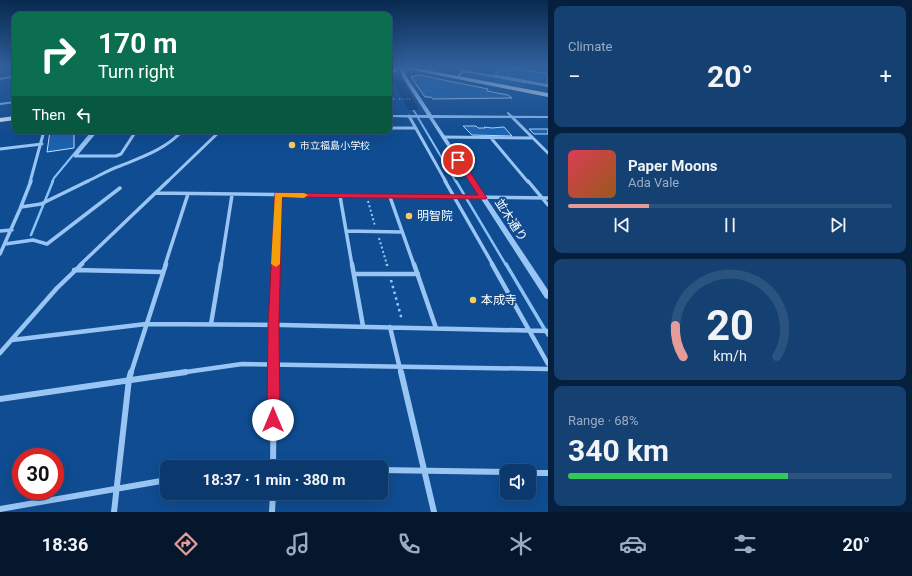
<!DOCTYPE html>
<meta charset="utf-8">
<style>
body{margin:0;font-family:Roboto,"Noto Sans JP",sans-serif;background:#144072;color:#f1f3f6;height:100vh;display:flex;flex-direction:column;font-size:15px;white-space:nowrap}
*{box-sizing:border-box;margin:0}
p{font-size:13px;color:#9aacc2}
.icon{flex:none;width:22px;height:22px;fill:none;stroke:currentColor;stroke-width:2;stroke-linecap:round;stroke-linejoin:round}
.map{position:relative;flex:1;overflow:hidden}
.details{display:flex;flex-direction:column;gap:6px;padding:6px;background:#061f3c;width:364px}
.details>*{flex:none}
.guide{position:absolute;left:12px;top:12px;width:380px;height:122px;border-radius:8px;box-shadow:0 4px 16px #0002,0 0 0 1px #2b5380;background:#0b6e4f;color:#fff;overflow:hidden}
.controls{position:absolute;left:500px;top:464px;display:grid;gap:8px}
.controls a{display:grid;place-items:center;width:36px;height:36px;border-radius:8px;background:#0b396d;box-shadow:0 4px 16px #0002,0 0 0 1px #2b5380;font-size:20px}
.speed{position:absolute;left:12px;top:448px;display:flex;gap:8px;font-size:20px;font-weight:700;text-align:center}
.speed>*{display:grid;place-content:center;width:52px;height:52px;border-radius:50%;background:#0b396d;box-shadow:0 4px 16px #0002,0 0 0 1px #2b5380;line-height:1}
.speed .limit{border:6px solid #d22;background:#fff;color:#111}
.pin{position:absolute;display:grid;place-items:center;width:34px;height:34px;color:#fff;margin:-17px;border:2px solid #fff;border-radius:50%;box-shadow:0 1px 4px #0007}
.me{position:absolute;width:44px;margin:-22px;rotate:0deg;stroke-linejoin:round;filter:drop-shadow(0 0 3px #0008)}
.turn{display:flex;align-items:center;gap:14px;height:84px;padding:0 20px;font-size:18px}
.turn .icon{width:52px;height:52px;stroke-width:2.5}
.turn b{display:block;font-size:28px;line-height:34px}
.then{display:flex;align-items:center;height:38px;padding:0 20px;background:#0003;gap:8px;font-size:15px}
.big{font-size:30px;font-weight:700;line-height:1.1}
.details .tile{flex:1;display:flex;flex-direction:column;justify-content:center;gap:6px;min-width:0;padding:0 14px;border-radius:8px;background:#144072}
.details .dial{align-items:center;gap:0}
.dial svg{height:104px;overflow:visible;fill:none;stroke:#2b5380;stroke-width:7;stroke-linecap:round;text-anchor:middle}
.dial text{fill:#f1f3f6;stroke:none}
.song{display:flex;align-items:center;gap:12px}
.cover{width:48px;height:48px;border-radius:6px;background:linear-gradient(135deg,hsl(350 70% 55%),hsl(30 70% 35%))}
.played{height:4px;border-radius:2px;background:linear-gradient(90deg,#e69b98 25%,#2b5380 25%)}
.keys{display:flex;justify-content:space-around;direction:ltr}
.heat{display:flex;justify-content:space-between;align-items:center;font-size:22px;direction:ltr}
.charge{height:6px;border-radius:3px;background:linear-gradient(90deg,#34c759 68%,#2b5380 0)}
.trip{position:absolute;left:160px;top:460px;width:228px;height:40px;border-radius:8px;background:#0b396d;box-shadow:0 4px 16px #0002,0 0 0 1px #2b5380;font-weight:700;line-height:40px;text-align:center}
.tabs{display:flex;height:64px;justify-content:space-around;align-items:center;background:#04172c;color:#9aacc2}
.tabs .icon{width:28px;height:28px}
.tabs .on{color:#e69b98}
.tabs b{font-size:18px;color:#f1f3f6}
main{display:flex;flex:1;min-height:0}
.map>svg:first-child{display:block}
.green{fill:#165fac}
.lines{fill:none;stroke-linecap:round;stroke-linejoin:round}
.stream-far3{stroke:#8ac1f7;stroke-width:1.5}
.stream-far2{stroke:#8ac1f7;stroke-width:2}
.stream-far1{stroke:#8ac1f7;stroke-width:2.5}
.stream{stroke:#8ac1f7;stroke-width:3.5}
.river{fill:#09376c;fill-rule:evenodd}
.building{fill:#1c64b1;stroke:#c1dffe}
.path-far2{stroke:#99c5f4;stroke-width:1;stroke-dasharray:1 1.5;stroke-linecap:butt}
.path-far1{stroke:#99c5f4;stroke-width:2;stroke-dasharray:2 2.5;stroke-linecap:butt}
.path{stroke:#99c5f4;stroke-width:2.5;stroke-dasharray:2.5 3.5;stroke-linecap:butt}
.minor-far4{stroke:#99c5f4;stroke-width:2}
.minor-far3{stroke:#99c5f4;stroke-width:3}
.minor-far2{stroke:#99c5f4;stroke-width:3.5}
.minor-far1{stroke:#99c5f4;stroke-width:4.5}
.minor{stroke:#99c5f4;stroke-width:6}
.tertiary{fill:#99c5f4;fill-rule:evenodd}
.primary{fill:#e6f0ff;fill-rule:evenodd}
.route{fill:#e11d48;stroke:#92132f}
.slow{fill:#f59e0b}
.poi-dot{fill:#ffca5c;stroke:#0f4c91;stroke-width:1.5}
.labels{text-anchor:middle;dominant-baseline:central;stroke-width:4;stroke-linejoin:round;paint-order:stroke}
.far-poi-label{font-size:10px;fill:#fff;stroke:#0f4c91;text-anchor:start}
.poi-label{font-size:12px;fill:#fff;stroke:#0f4c91;text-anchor:start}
.street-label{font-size:12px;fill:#fff;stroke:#0f4c91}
</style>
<main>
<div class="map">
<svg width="548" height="512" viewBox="0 0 548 512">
<rect width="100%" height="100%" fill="#0f4c91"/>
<path class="green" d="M466,72l61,11 -2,4h-5l-55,-11 -2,-1z"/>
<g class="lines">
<path class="stream-far3" d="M412,108l6,9"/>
<path class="stream-far2" d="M417,116l39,66
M52,182l2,-4 39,-47"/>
<path class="stream-far1" d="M456,181l50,84
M31,235l22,-54"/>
<path class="stream" d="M506,264l42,71"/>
<path class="river" d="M389,74l15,8 14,26 -2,2h-8l-12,-24 -7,-5z"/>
</g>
<path class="building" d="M498,67h11l39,7v11l-53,-10 6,-7z
M419,75l69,14 -1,2 21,4 4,3 -79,1 -2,-2h-6l-14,-20z
M463,126h13l2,2h7l-1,-1 8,1 12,-1 8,9 -40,-1z
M529,129h19v5h-14z
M50,131h24v17l-27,4z"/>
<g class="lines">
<path class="path-far2" d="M399,99h12"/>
<path class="path-far1" d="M368,201l7,25
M379,238l8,27"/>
<path class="path" d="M387,264v2
M391,280l11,40"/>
<path class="minor-far4" d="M457,78l6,-7 85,15
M0,79l15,-3
M389,99h4
M0,104l15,-2
M508,113l4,4
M409,116l1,1"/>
<path class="minor-far3" d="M409,116l37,66
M511,116l37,37
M389,128h27
M96,131l-21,25h41l5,-2 15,-23
M443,137l90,1
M491,138l37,44
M0,149l42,-5
M30,182l14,-51
M86,182c11,-5 22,-12 34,-16 22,-9 46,-17 62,-35
M167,182l53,-51"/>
<path class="minor-far2" d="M445,181l48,84
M528,181l20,24
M155,193l393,5
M340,196l12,69
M390,197l24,68
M21,207l20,-3 47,-23
M0,231l12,-1
M346,231l56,1
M5,244l28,-4 14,4 73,-56
M0,254l20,-45 11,-28
M80,265l88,-84
M165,265l23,-71
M221,265l11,-70
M276,265l2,-70"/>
<path class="minor-far1" d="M352,264l11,62
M414,264l22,64
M492,264l56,100
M74,270l89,2
M354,274h64
M211,324l10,-60
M390,327l11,46
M12,340l134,-16 136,1 266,6
M0,353l57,-65 25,-24
M131,373l35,-109
M179,373l63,-9 306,5
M274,373l2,-109"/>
<path class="minor" d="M401,372l33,140
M0,399l186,-27
M240,467l33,-5
M273,467l1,-95
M273,467h10
M381,470l126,2
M529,473h19
M0,509l167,-29
M114,512l15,-133 2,-7
M272,512l1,-19"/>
<path class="tertiary" d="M399,67h4l3,9 26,39 116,1v2h-115l115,172v9l-3,-1 -116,-180 -40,-1v-2h38l-25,-39z"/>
<path class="primary" d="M397,67h13l138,26v4l-146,-29 -13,7v-3z
M15,116v4l-15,2v-4z"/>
</g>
<linearGradient id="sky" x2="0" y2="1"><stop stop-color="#082a50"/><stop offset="0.48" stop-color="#31619d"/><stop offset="1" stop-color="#31619d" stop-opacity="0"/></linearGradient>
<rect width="548" height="139" fill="url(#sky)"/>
<path class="route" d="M456,158h5l26,40 -1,1 -204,-2 -3,128 1,95 -2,5 -5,1 -4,-1 -2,-5 1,-95 7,-132 203,2 -23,-35z"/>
<path class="slow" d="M275,193h29l4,2 -4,3 -22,-1 -2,67 -4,3 -5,-3z"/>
<g class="poi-dot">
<circle cx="292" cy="145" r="4"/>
<circle cx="409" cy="216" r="4"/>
<circle cx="473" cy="300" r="4"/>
</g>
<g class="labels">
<g class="far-poi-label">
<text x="300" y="145">市立福島小学校</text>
</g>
<g class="poi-label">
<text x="417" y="216">明智院</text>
<text x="481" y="300">本成寺</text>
</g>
<g class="street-label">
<text transform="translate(511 220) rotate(57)">並木通り</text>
</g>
</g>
</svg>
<div class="controls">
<a><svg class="icon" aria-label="sound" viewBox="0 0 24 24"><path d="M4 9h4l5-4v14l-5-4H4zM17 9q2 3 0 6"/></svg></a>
</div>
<div class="speed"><div class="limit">30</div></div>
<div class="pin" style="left:458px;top:160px;background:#d93025"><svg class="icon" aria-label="arrive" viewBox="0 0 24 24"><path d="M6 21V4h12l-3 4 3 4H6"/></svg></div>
<svg class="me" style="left:273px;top:420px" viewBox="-20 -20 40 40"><circle r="19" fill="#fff"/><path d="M0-13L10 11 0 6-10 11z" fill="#e11d48"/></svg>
<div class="trip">18:37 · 1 min · 380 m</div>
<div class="guide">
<div class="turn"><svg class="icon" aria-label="right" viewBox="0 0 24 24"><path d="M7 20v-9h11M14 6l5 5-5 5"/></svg><div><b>170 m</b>Turn right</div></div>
<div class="then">Then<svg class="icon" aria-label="left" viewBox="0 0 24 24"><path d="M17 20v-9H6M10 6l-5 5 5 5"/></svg></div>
</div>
</div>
<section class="details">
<div class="tile"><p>Climate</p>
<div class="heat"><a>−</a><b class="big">20°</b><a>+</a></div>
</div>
<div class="tile">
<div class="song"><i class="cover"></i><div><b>Paper Moons</b><p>Ada Vale</p></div></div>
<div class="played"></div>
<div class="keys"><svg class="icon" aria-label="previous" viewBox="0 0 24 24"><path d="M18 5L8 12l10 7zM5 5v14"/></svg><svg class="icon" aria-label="pause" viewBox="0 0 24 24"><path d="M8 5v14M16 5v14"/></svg><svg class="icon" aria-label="next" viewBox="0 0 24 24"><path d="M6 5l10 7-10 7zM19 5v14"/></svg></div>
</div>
<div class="tile dial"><svg viewBox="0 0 100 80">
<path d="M14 69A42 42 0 1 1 86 69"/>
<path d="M14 69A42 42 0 0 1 8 45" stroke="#e69b98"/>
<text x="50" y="56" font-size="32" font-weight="700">20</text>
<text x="50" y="72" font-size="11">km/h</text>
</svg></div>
<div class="tile"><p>Range · 68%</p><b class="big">340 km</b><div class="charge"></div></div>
</section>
</main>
<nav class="tabs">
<b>18:36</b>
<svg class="icon on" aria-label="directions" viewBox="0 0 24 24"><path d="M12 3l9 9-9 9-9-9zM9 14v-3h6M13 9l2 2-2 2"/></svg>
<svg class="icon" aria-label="music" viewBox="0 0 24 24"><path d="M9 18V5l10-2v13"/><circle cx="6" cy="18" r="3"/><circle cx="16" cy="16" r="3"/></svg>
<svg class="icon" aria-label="phone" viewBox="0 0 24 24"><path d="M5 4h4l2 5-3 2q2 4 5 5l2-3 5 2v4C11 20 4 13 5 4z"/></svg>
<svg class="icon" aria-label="climate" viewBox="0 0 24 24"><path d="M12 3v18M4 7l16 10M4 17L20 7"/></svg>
<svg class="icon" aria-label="car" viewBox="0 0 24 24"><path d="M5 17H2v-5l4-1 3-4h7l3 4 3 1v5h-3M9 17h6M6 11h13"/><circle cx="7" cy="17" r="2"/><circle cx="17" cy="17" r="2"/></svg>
<svg class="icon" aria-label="filters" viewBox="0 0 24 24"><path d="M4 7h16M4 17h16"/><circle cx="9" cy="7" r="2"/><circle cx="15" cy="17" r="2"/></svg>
<b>20°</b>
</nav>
